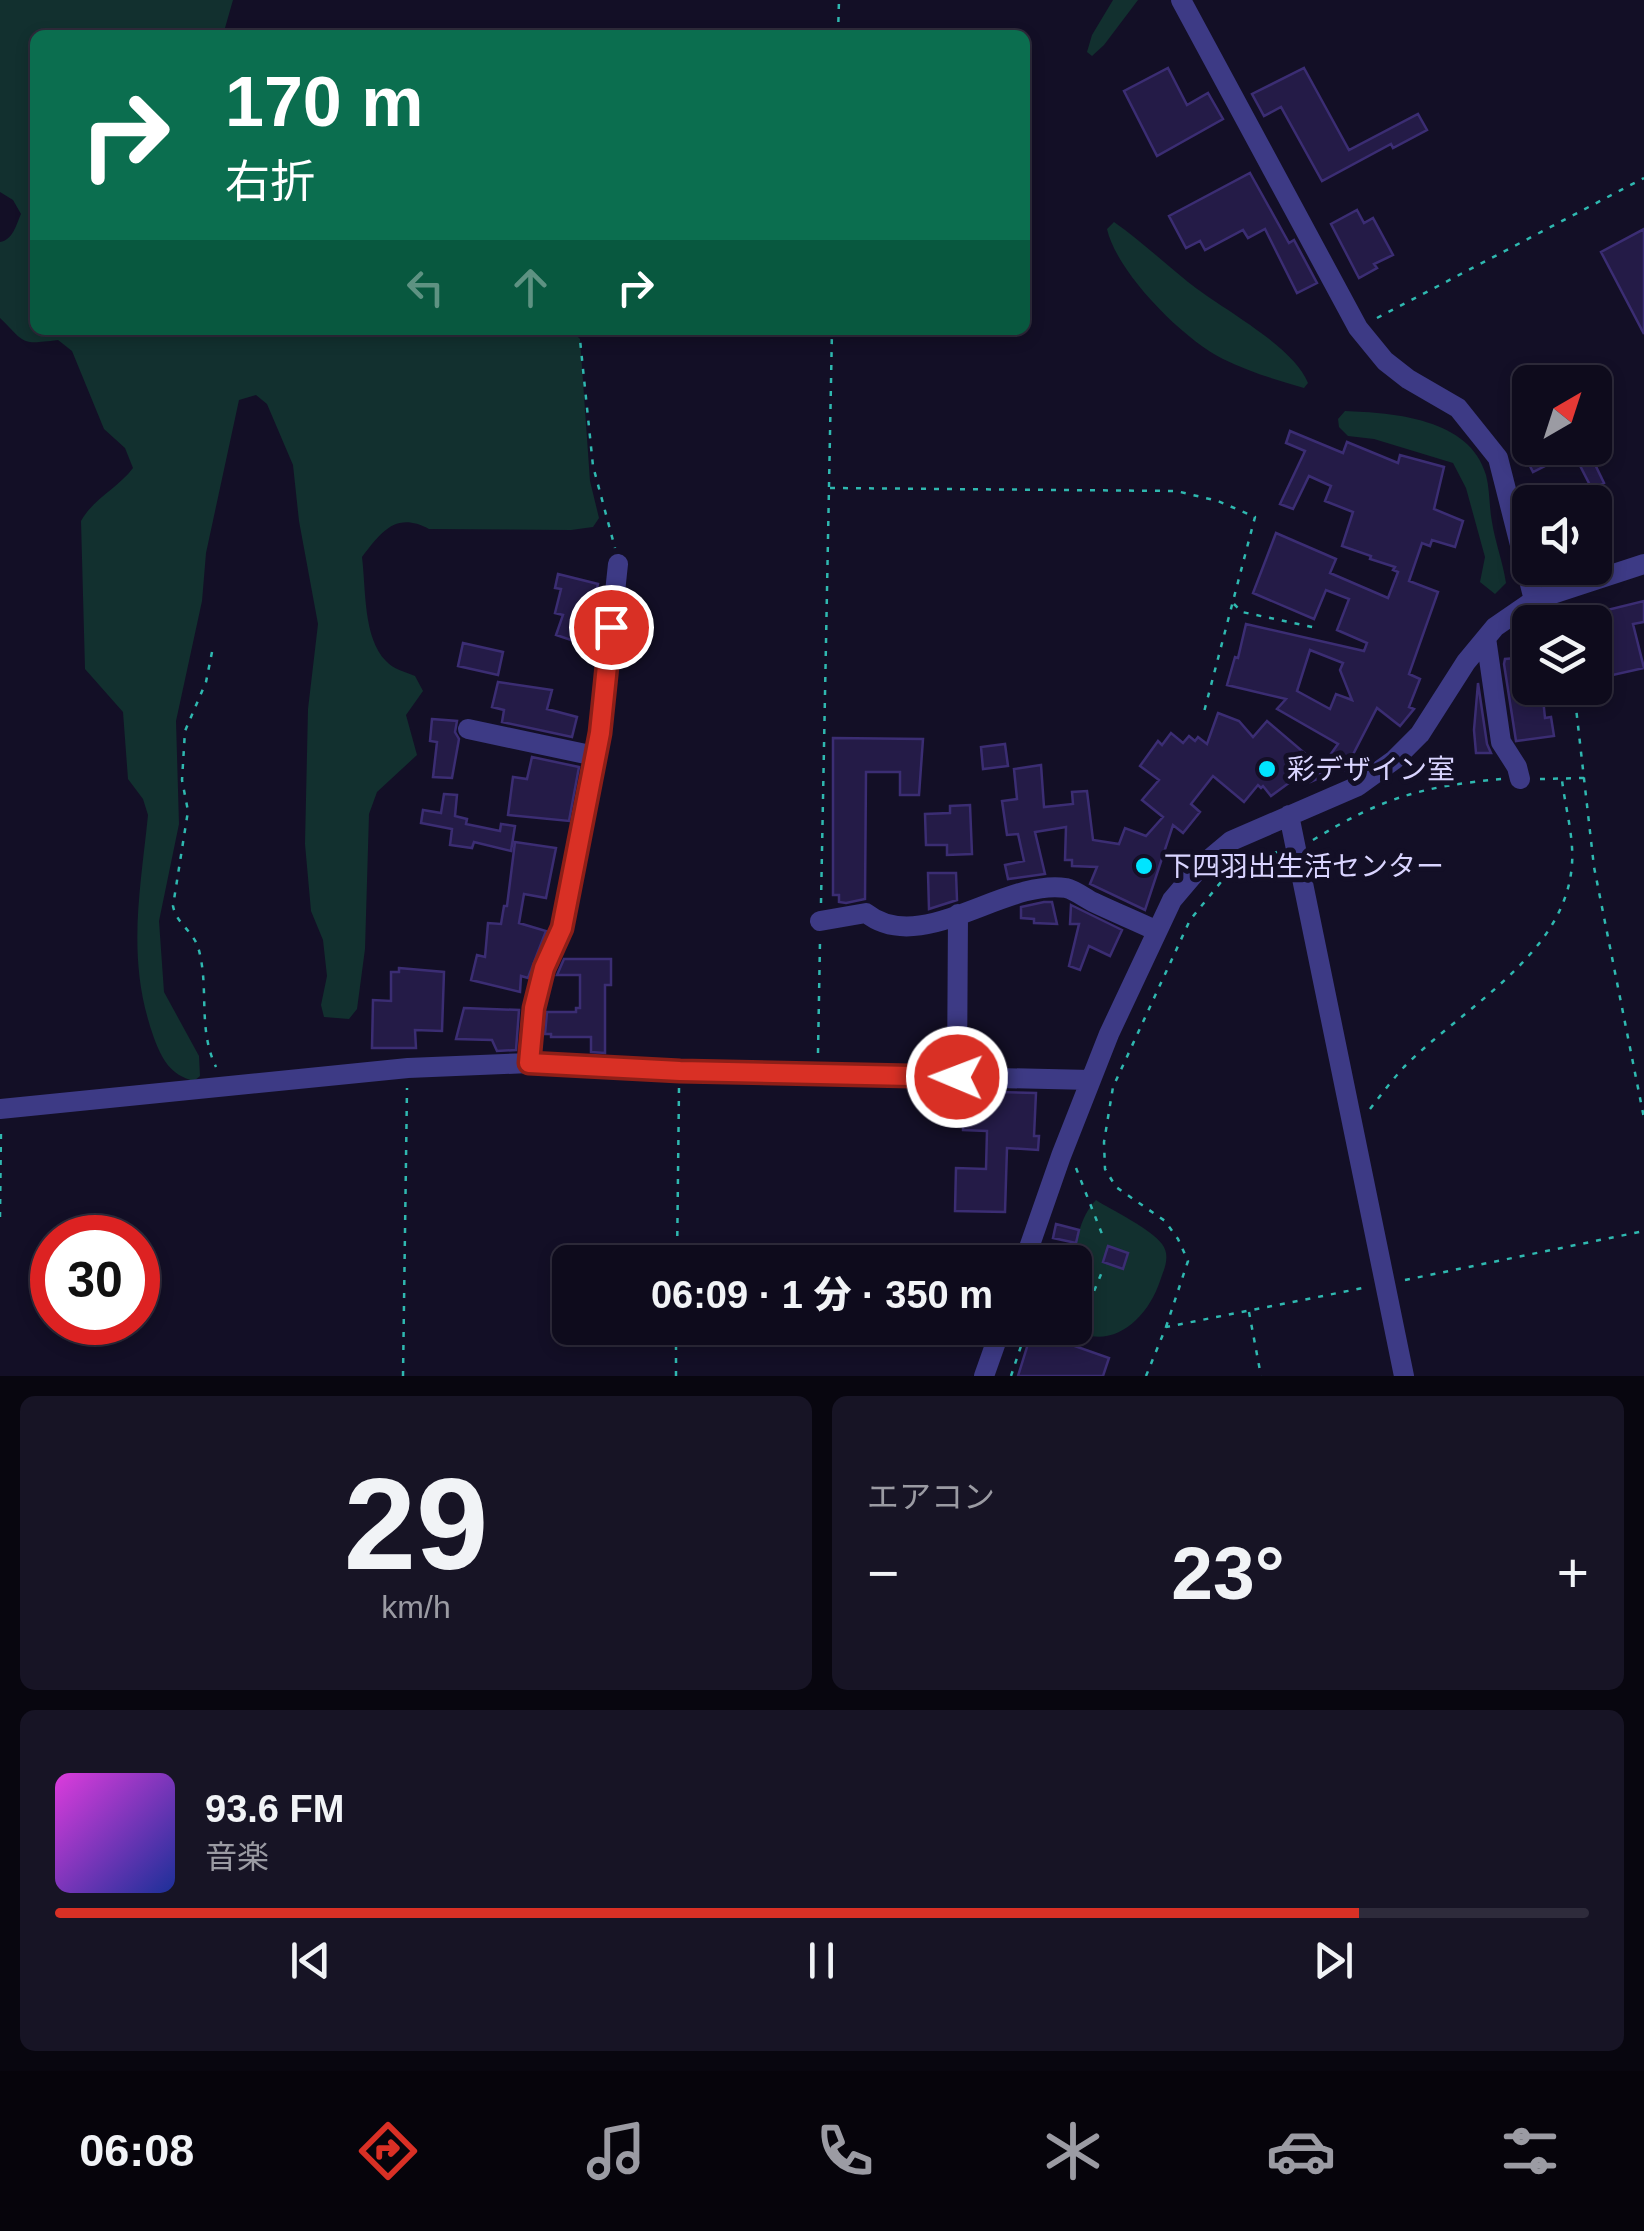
<!DOCTYPE html>
<html lang="ja">
<meta charset="utf-8">
<style>
body{margin:0;font-family:Helvetica,"Noto Sans JP",sans-serif;background:#171425;color:#f1f3f6;height:100vh;display:flex;flex-direction:column;font-size:38px;white-space:nowrap}
*{box-sizing:border-box;margin:0}
p{font-size:32px;color:#9b9ba3}
.icon{flex:none;width:55px;height:55px;fill:none;stroke:currentColor;stroke-width:2;stroke-linecap:round;stroke-linejoin:round}
.map{position:relative;height:1376px;overflow:hidden}
.side{display:flex;flex-direction:column;gap:20px;padding:20px;background:#08060f;flex:1}
.side>*{flex:none}
.top-card{position:absolute;left:30px;top:30px;width:1000px;height:305px;border-radius:15px;box-shadow:0 5px 15px #0003,0 0 0 2px #2e2b3b;background:#0b6e4f;color:#fff;overflow:hidden}
.needle{width:65px;rotate:39deg}
.tools{position:absolute;left:1512px;top:365px;display:grid;gap:20px}
.tools a{display:grid;place-items:center;width:100px;height:100px;border-radius:15px;background:#0e0b1c;box-shadow:0 5px 15px #0003,0 0 0 2px #2e2b3b;font-size:50px}
.speed{position:absolute;left:30px;top:1215px;display:flex;gap:20px;font-size:50px;font-weight:700;text-align:center}
.speed>*{display:grid;place-content:center;width:130px;height:130px;border-radius:50%;background:#0e0b1c;box-shadow:0 5px 15px #0003,0 0 0 2px #2e2b3b;line-height:1}
.speed .limit{border:15px solid #d22;background:#fff;color:#111}
.pin{position:absolute;display:grid;place-items:center;width:85px;height:85px;color:#fff;margin:-42px;border:5px solid #fff;border-radius:50%;box-shadow:0 2px 10px #0007}
.me{position:absolute;width:110px;margin:-55px;rotate:271deg;stroke-linejoin:round;filter:drop-shadow(0 0 8px #0008)}
.turn{display:flex;align-items:center;gap:35px;height:210px;padding:0 30px;font-size:45px}
.turn .icon{width:130px;height:130px;stroke-width:2.5}
.turn b{display:block;font-size:70px;line-height:85px}
.lanes{display:flex;align-items:center;height:95px;padding:0 30px;background:#0003;justify-content:center;gap:50px;direction:ltr}
.lanes .off{opacity:.35}
.big{font-size:75px;font-weight:800;line-height:1.1}
.side .tile{flex:1;display:flex;flex-direction:column;justify-content:center;gap:15px;min-width:0;padding:0 35px;border-radius:15px;background:#171425}
.side .dial{align-items:center;gap:0}
.dial b{font-size:130px;line-height:1}
.song{display:flex;align-items:center;gap:30px}
.cover{width:120px;height:120px;border-radius:15px;background:linear-gradient(135deg,hsl(300 70% 55%),hsl(230 70% 35%))}
.played{height:10px;border-radius:5px;background:linear-gradient(90deg,#d93025 85%,#2e2b3b 85%)}
.keys{display:flex;justify-content:space-around;direction:ltr}
.heat{display:flex;justify-content:space-between;align-items:center;font-size:55px;direction:ltr}
.side .tiles{flex:1;display:grid;gap:20px;grid-template-columns:1fr 1fr}
.tile:last-child{grid-column:span 2}
.trip{position:absolute;left:552px;top:1245px;width:540px;height:100px;border-radius:15px;background:#0e0b1c;box-shadow:0 5px 15px #0003,0 0 0 2px #2e2b3b;font-weight:800;line-height:100px;text-align:center}
.menu{display:flex;height:160px;justify-content:space-around;align-items:center;background:#06040b;color:#9b9ba3}
.menu .icon{width:70px;height:70px}
.menu .active{color:#d93025}
.menu b{font-size:45px;color:#f1f3f6}
.map>svg:first-child{display:block}
.green{fill:#12302f}
.building{fill:#241b47;stroke:#3b2d73;stroke-width:2.5;fill-rule:evenodd}
.lines{fill:none;stroke-linecap:round;stroke-linejoin:round}
.path{stroke:#2fb8b0;stroke-width:2.5;stroke-dasharray:5 8;stroke-linecap:butt}
.minor{stroke:#3d3a85;stroke-width:20}
.route-casing{stroke:#8d1f18;stroke-width:25}
.route{stroke:#d93025;stroke-width:18}
.poi-dot{fill:#00e5ff;stroke:#130f26;stroke-width:4}
.labels{text-anchor:middle;dominant-baseline:central;stroke-width:10;stroke-linejoin:round;paint-order:stroke}
.poi-label{font-size:28px;fill:#d9d4ff;stroke:#130f26;text-anchor:start}
</style>
<div class="map">
<svg width="1644" height="1376" viewBox="0 0 1644 1376">
<rect width="100%" height="100%" fill="#130f26"/>
<path class="green" d="M0,0h233l-10,35h-188v295h536l9,9 10,142 9,37 -6,9 -22,3 -142,-1c-33,-18 -48,3 -67,28 4,32 1,81 24,104 7,8 19,11 29,15l8,15 -17,24 11,40 -40,37 -8,22 -4,135 -8,60 -8,10 -25,-2 -3,-12 6,-29 -4,-36 -12,-29 -6,-67 3,-135 10,-85 -19,-103 -6,-56 -26,-61 -11,-9 -17,5 -33,153 -4,48 -26,120 3,103 -20,97 5,71 35,64 1,20 -6,5c-24,-6 -32,-22 -40,-43 -28,-78 -14,-144 -6,-223l-5,-16 -15,-20 -5,-67 -38,-43 -4,-148c12,-22 37,-33 52,-53l-8,-20 -21,-19 -32,-78 -14,-11c-39,5 -32,3 -58,-22v-76c13,-2 16,-17 21,-28l-8,-14 -13,-8z
M1113,0h25l-34,45 -12,11 -5,-4 5,-17z
M1114,222c26,18 49,40 74,60 32,26 105,63 120,101l-4,5c-27,-8 -55,-16 -81,-29 -40,-20 -106,-86 -116,-130z
M1345,411c48,2 125,7 141,64 4,15 3,32 6,47 3,20 11,40 14,61l-11,11 -15,-12 5,-25 -19,-69 -13,-25 -79,-24 -26,-3 -9,-9 -1,-8z
M1096,1200c17,11 54,28 66,44 9,12 2,25 -2,37 -13,39 -49,71 -88,48l3,-1c0,-40 -8,-98 21,-128z"/>
<path class="building" d="M1168,68l19,37 21,-12 15,26 -66,37 -33,-65z
M1304,68l45,82 69,-36 9,16 -34,18 -2,-4 -69,37 -41,-74 -17,9 -12,-22z
M1250,173l39,70 5,-3 23,43 -20,10 -32,-64 -17,9 -5,-8 -38,20 -5,-9 -14,7 -17,-32z
M1357,210l7,13 9,-5 20,37 -19,9 3,4 -18,10 -28,-54z
M1644,229v105l-43,-82z
M1290,431l53,22 4,-11 51,21 2,-8 44,12 -10,42 29,12 -8,26 -23,-7 -2,6 -8,-3 -13,38 29,11 -29,82 11,5 -11,28 5,2 -14,17 -23,-18 -32,62 -17,-12 10,-14 -61,-35 9,-10 -59,-14 8,-28 3,1 8,-34 118,27 3,-8 -30,-13 12,-31 -23,-9 -12,29 -61,-26 23,-60 60,26 -6,14 58,25 10,-26 -5,-2 2,-3 -25,-8 1,-3 -29,-10 11,-34 -28,-11 6,-15 -22,-10 -16,33 -13,-5 25,-53 -19,-8zM1310,650l33,13 -3,7 12,30 -16,-6 -6,15 -33,-18z
M1552,448h35l17,35 -12,6 -19,-37 -40,20 -6,-12z
M558,574l40,10 -4,18 6,2 -5,44 -39,-13 7,-20 -8,-2 6,-24 -6,-1z
M1644,601v21l-11,2 11,44 -49,11v-66z
M463,643l40,9 -5,23 -40,-9z
M1530,657v42l13,-1 2,20 6,-1 3,19 -38,5 -12,-77 1,-5z
M498,682l54,8 -5,19 30,8 -5,20 -70,-15 2,-12 -12,-3z
M1478,683l9,61 4,9h-15l-2,-23z
M1218,713l21,8 14,16 14,-16 48,41 7,15 -12,5 -9,-8 -30,22 -8,-10 -2,2 -3,-3 -14,17 -31,-26 -22,28 9,8 -17,21 -10,-8 -28,85 -55,-26 7,-17 -25,-1v-6h-7l1,-33 -31,5 10,42 -37,5 -3,-14 19,-4 -6,-27 -11,1 -5,-34 15,-2 -3,-30 27,-4 3,42 29,-3 -1,-12 15,-1 6,49 26,4 6,-16 21,8 17,-19 -21,-17 17,-20 -19,-14 18,-25 4,4 9,-12 12,10 6,-7 6,5 3,-4 9,7z
M432,719l25,2 -2,11 4,7 -7,39 -19,-1 4,-35 -7,-1z
M833,738l90,1 -4,56h-19v-23h-34l-1,127 -19,4 -7,-1v-7h-6z
M1005,744l3,22 -25,3 -2,-22z
M532,757l47,10 -10,54 -61,-6 5,-38 14,2z
M444,794l13,1 -2,21 12,3 -1,5 34,7 1,-7 14,2 -4,25 -37,-9 -2,6 -22,-3 2,-16 -31,-6 2,-13 18,3z
M970,805l2,49 -25,1v-10h-21l-1,-31 25,-1v-7z
M515,842l41,6 -10,50 -22,-4 -5,29 27,8 -18,47 -7,-2 -1,16 -49,-12 6,-25 8,2 3,-34 13,1 3,-18h3z
M928,873h28l1,27 -28,9z
M1044,902h8l5,22 -23,-1v-4l-13,-1v-11z
M1071,905l51,25 -12,26 -21,-10 -9,24 -11,-4 10,-42h-9z
M564,959h47v26h-6v68l-14,-1v-15h-40v-3h-6l2,-22h29v-4h4v-33h-23z
M399,968l45,4 -2,59 -27,-1 1,18h-44l1,-48 18,1v-29h8z
M464,1008l55,2 -3,40 -19,1 -5,-11 -36,-1z
M955,1091l81,2 -2,43h5l-1,14 -31,-2 -2,64 -50,-1 1,-43 30,1 1,-38 -24,-1v-4l-9,-1z
M1056,1224l23,6 -3,13 -23,-5z
M1108,1246l20,7 -5,16 -20,-7z
M1032,1331l77,27 -6,18h-85z"/>
<g class="lines">
<path class="path" d="M838,35l1,-35
M1377,318l267,-140
M579,330l14,136 22,82
M806,330l23,1
M830,488l346,3 42,10 37,16 -51,195
M1234,604l8,8 75,16
M212,652l-6,30 -21,49 -3,49 6,31 -15,95c3,17 19,24 25,41 12,40 -1,81 18,120
M1570,688l5,11 19,168 50,251
M1540,779l44,-1
M1313,840c68,-42 110,-54 189,-61
M821,903l11,-573
M818,1053l2,-112
M1370,1109c11,-14 22,-29 34,-42 58,-59 162,-112 168,-203 2,-27 -7,-58 -10,-84
M1076,1168l28,71
M0,1217l1,-88
M677,1262l2,-174
M1405,1280l239,-49
M1075,1300l15,1 14,-34
M1249,1312l12,64
M1166,1327l22,-66 -10,-22 -13,-18 -49,-34 -11,-18 -1,-27 9,-55 77,-167 31,-38 25,-18 31,-12
M403,1376l4,-288
M676,1376v-48
M1011,1376l16,-48
M1146,1376l20,-49 202,-40"/>
<path class="minor" d="M1181,0l177,328 27,33 23,18 50,29 40,50 36,142
M1486,638l15,104 16,25 3,12
M468,729l127,27
M1289,815l115,561
M820,921l46,-8c55,44 139,-35 200,-25 9,2 19,10 27,14 21,10 43,19 64,29
M529,1063l5,-55 11,-40 17,-40 38,-195 18,-169
M957,1077l1,-163
M0,1109l408,-41 121,-5 151,8 411,9
M1024,1262l37,-106 48,-122 63,-134 28,-33 31,-26 127,-55 36,-26 26,-26 46,-72 29,-35 39,-27 110,-36
M984,1376l17,-48"/>
</g>
<g class="lines">
<defs>
<path id="route" d="M611,627l-11,106 -38,195 -18,40 -10,40 -5,55 151,8 277,6"/>
</defs>
<use href="#route" class="route-casing"/>
<use href="#route" class="route"/>
</g>
<g class="poi-dot">
<circle cx="1267" cy="769" r="10"/>
<circle cx="1144" cy="866" r="10"/>
</g>
<g class="labels">
<g class="poi-label">
<text x="1287" y="769">彩デザイン室</text>
<text x="1164" y="866">下四羽出生活センター</text>
</g>
</g>
</svg>
<div class="tools">
<a><svg class="needle" viewBox="-14 -14 28 28"><path d="M0-13l5 13h-10z" fill="#e53935"/><path d="M0 13l5-13h-10z" fill="#9b9ba3"/></svg></a>
<a><svg class="icon" aria-label="sound" viewBox="0 0 24 24"><path d="M4 9h4l5-4v14l-5-4H4zM17 9q2 3 0 6"/></svg></a>
<a><svg class="icon" aria-label="layers" viewBox="0 0 24 24"><path d="M12 4l9 5-9 5-9-5zM3 14l9 5 9-5"/></svg></a>
</div>
<div class="speed"><div class="limit">30</div></div>
<div class="pin" style="left:611px;top:627px;background:#d93025"><svg class="icon" aria-label="arrive" viewBox="0 0 24 24"><path d="M6 21V4h12l-3 4 3 4H6"/></svg></div>
<svg class="me" style="left:957px;top:1077px" viewBox="-20 -20 40 40"><circle r="17" fill="#d93025" stroke="#fff" stroke-width="3"/><path d="M0-11L8 9 0 5-8 9z" fill="#fff"/></svg>
<div class="trip">06:09 · 1 分 · 350 m</div>
<div class="top-card">
<div class="turn"><svg class="icon" aria-label="right" viewBox="0 0 24 24"><path d="M7 20v-9h11M14 6l5 5-5 5"/></svg><div><b>170 m</b>右折</div></div>
<div class="lanes"><svg class="icon off" aria-label="left" viewBox="0 0 24 24"><path d="M17 20v-9H6M10 6l-5 5 5 5"/></svg><svg class="icon off" aria-label="ahead" viewBox="0 0 24 24"><path d="M12 20V5M6 11l6-6 6 6"/></svg><svg class="icon" aria-label="right" viewBox="0 0 24 24"><path d="M7 20v-9h11M14 6l5 5-5 5"/></svg></div>
</div>
</div>
<section class="side">
<div class="tiles">
<div class="tile dial"><b>29</b><p>km/h</p></div>
<div class="tile"><p>エアコン</p>
<div class="heat"><a>−</a><b class="big">23°</b><a>+</a></div>
</div>
<div class="tile">
<div class="song"><i class="cover"></i><div><b>93.6 FM</b><p>音楽</p></div></div>
<div class="played"></div>
<div class="keys"><svg class="icon" aria-label="previous" viewBox="0 0 24 24"><path d="M18 5L8 12l10 7zM5 5v14"/></svg><svg class="icon" aria-label="pause" viewBox="0 0 24 24"><path d="M8 5v14M16 5v14"/></svg><svg class="icon" aria-label="next" viewBox="0 0 24 24"><path d="M6 5l10 7-10 7zM19 5v14"/></svg></div>
</div>
</div>
</section>
<nav class="menu">
<b>06:08</b>
<svg class="icon active" aria-label="directions" viewBox="0 0 24 24"><path d="M12 3l9 9-9 9-9-9zM9 14v-3h6M13 9l2 2-2 2"/></svg>
<svg class="icon" aria-label="music" viewBox="0 0 24 24"><path d="M9 18V5l10-2v13"/><circle cx="6" cy="18" r="3"/><circle cx="16" cy="16" r="3"/></svg>
<svg class="icon" aria-label="phone" viewBox="0 0 24 24"><path d="M5 4h4l2 5-3 2q2 4 5 5l2-3 5 2v4C11 20 4 13 5 4z"/></svg>
<svg class="icon" aria-label="climate" viewBox="0 0 24 24"><path d="M12 3v18M4 7l16 10M4 17L20 7"/></svg>
<svg class="icon" aria-label="car" viewBox="0 0 24 24"><path d="M5 17H2v-5l4-1 3-4h7l3 4 3 1v5h-3M9 17h6M6 11h13"/><circle cx="7" cy="17" r="2"/><circle cx="17" cy="17" r="2"/></svg>
<svg class="icon" aria-label="filters" viewBox="0 0 24 24"><path d="M4 7h16M4 17h16"/><circle cx="9" cy="7" r="2"/><circle cx="15" cy="17" r="2"/></svg>
</nav>
